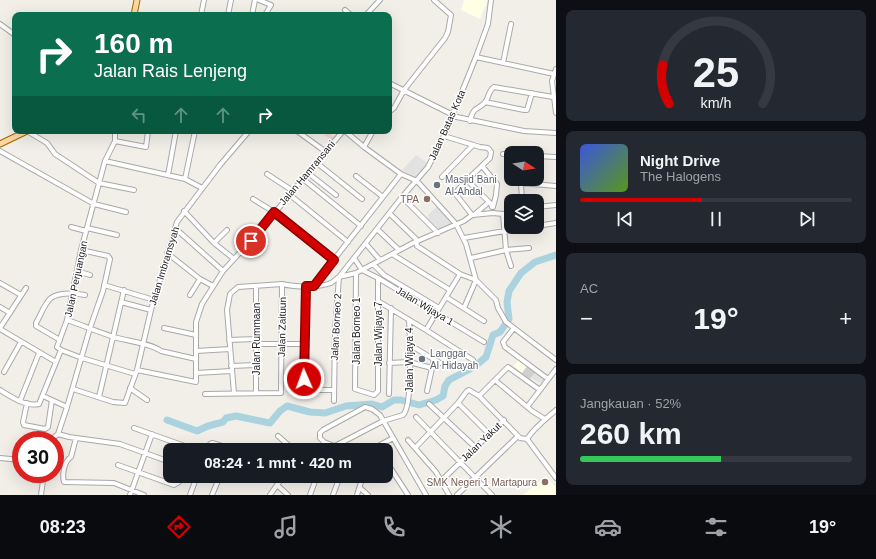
<!DOCTYPE html>
<html lang="id">
<meta charset="utf-8">
<style>
body{margin:0;font-family:Helvetica,sans-serif;background:#242831;color:#f1f3f6;height:100vh;display:flex;flex-direction:column;font-size:15px;white-space:nowrap}
*{box-sizing:border-box;margin:0}
p{font-size:13px;color:#9ea1a6}
.icon{flex:none;width:22px;height:22px;fill:none;stroke:currentColor;stroke-width:2;stroke-linecap:round;stroke-linejoin:round}
.map{position:relative;flex:1;overflow:hidden}
.sheet{display:flex;flex-direction:column;gap:10px;padding:10px;background:#0d0f14;width:320px}
.sheet>*{flex:none}
.top-card{position:absolute;left:12px;top:12px;width:380px;height:122px;border-radius:8px;box-shadow:0 4px 16px #0002;background:#0b6e4f;color:#fff;overflow:hidden}
.needle{width:26px;rotate:102deg}
.buttons{position:absolute;left:504px;top:146px;display:grid;gap:8px}
.buttons a{display:grid;place-items:center;width:40px;height:40px;border-radius:8px;background:#171b24;box-shadow:0 4px 16px #0002;font-size:20px}
.speed{position:absolute;left:12px;top:431px;display:flex;gap:8px;font-size:20px;font-weight:700;text-align:center}
.speed>*{display:grid;place-content:center;width:52px;height:52px;border-radius:50%;background:#171b24;box-shadow:0 4px 16px #0002;line-height:1}
.speed .limit{border:6px solid #d22;background:#fff;color:#111}
.pin{position:absolute;display:grid;place-items:center;width:34px;height:34px;color:#fff;margin:-17px;border:2px solid #fff;border-radius:50%;box-shadow:0 1px 4px #0007}
.me{position:absolute;width:44px;margin:-22px;rotate:358deg;stroke-linejoin:round;filter:drop-shadow(0 0 3px #0008)}
.turn{display:flex;align-items:center;gap:14px;height:84px;padding:0 16px;font-size:18px}
.turn .icon{width:52px;height:52px;stroke-width:2.5}
.turn b{display:block;font-size:28px;line-height:34px}
.lanes{display:flex;align-items:center;height:38px;padding:0 16px;background:#0003;justify-content:center;gap:20px;direction:ltr}
.lanes .off{opacity:.35}
.big{font-size:30px;font-weight:700;line-height:1.1}
.sheet .tile{flex:1;display:flex;flex-direction:column;justify-content:center;gap:6px;min-width:0;padding:0 14px;border-radius:8px;background:#242831}
.sheet .dial{align-items:center;gap:0}
.dial svg{height:104px;overflow:visible;fill:none;stroke:#363941;stroke-width:7;stroke-linecap:round;text-anchor:middle}
.dial text{fill:#f1f3f6;stroke:none}
.song{display:flex;align-items:center;gap:12px}
.cover{width:48px;height:48px;border-radius:6px;background:linear-gradient(135deg,hsl(230 70% 55%),hsl(90 70% 35%))}
.played{height:4px;border-radius:2px;background:linear-gradient(90deg,#d40000 45%,#363941 45%)}
.keys{display:flex;justify-content:space-around;direction:ltr}
.heat{display:flex;justify-content:space-between;align-items:center;font-size:22px;direction:ltr}
.charge{height:6px;border-radius:3px;background:linear-gradient(90deg,#34c759 52%,#363941 0)}
.trip{position:absolute;left:163px;top:443px;width:230px;height:40px;border-radius:8px;background:#171b24;box-shadow:0 4px 16px #0002;font-weight:700;line-height:40px;text-align:center}
.tab-bar{display:flex;height:64px;justify-content:space-around;align-items:center;background:#090b0e;color:#9ea1a6}
.tab-bar .icon{width:28px;height:28px}
.tab-bar .on{color:#d40000}
.tab-bar b{font-size:18px;color:#f1f3f6}
main{display:flex;flex:1;min-height:0}
.map>svg:first-child{display:block}
.commercial{fill:#f2dad9}
.education{fill:#ffffe5}
.religious{fill:#d0d0d0}
.parking{fill:#e2e2e2}
.lines{fill:none;stroke-linecap:round;stroke-linejoin:round}
.river{stroke:#aad3df;stroke-width:7}
.minor-casing{stroke:#a9a9a9;stroke-width:6}
.major-casing{stroke:#a06b00;stroke-width:7}
.minor{stroke:#fff;stroke-width:4}
.major{stroke:#fcd6a4;stroke-width:5}
.route-casing{stroke:#8a0000;stroke-width:10}
.route{stroke:#d40000;stroke-width:7}
.worship-dot{fill:#6b7280;stroke:#fff;stroke-width:1.5}
.education-dot{fill:#8d6e63;stroke:#fff;stroke-width:1.5}
.labels{text-anchor:middle;dominant-baseline:central;stroke-width:3;stroke-linejoin:round;paint-order:stroke}
.street-label{font-size:10px;fill:#222;stroke:#fff}
.worship-label{font-size:10px;fill:#5b616d;stroke:#fff;text-anchor:start}
.education-label{font-size:10px;fill:#785e54;stroke:#fff;text-anchor:end}
</style>
<main>
<div class="map">
<svg width="556" height="495" viewBox="0 0 556 495">
<rect width="100%" height="100%" fill="#f2efe9"/>
<path class="commercial" d="M319,131h14l-2,4 4,3 -2,3z"/>
<path class="education" d="M463,0h25l-8,19 -19,-9 3,-9z
M520,359l8,6 -6,8 -8,-7z
M546,476l10,12v7h-33z"/>
<path class="religious" d="M528,365l8,7 -6,7 -8,-6z"/>
<path class="parking" d="M416,155l14,10 -13,13 -15,-8z
M437,206l16,17 -13,7 -12,-12 1,-1 -1,-2z
M536,373l9,6 -3,5 -11,-6z"/>
<g class="lines">
<path class="river" d="M167,420l30,11 11,-5 15,-4 3,-4 10,-2 34,7 10,-12 7,-5 23,6 15,1 21,-7 26,-2 10,3 12,-7h7l18,5 17,-5 7,-4 2,-10 4,-6 25,-13 12,-10 7,-22 7,-3 9,-13 -2,-17 2,-11 12,-18 14,-11 21,-7"/>
<defs>
<path id="minor" d="M259,0l12,5 -6,10
M345,10l6,5
M201,15l3,-15
M228,15l3,-15
M252,15l3,-15
M366,15l14,-15
M0,24l15,11
M476,57l78,17
M503,63l8,-39
M556,69l-4,12 4,32
M389,83l64,32
M485,102l39,8h3l5,-17
M389,112l5,-4 10,-18 41,-52 3,-6 3,-17 -17,-15
M452,116l72,15 32,2
M470,121c4,-17 9,-10 16,-20 3,-5 3,-11 8,-14l59,10
M27,131l20,12 8,11 44,29 35,7
M115,131v10l-10,20 -24,89 -14,70 -10,27 4,3 21,8 53,16
M297,131l29,21
M345,131l19,16 37,27 16,7 39,43 10,20 10,36 20,20 2,8 8,14 50,38
M444,136l36,11 8,1 3,4 -1,6 -23,22 -12,13
M115,141l31,6 2,-16
M364,147l9,-16
M0,151l94,53 32,8
M503,154l8,1
M537,156l19,1
M105,161l80,18 17,9
M317,163l45,36
M482,166l15,18 -1,11 -3,12
M308,173l28,22
M267,174l26,17
M168,175l8,-44
M356,176l27,21
M442,177l31,-32
M185,179l10,-48
M303,179l58,47
M467,180l24,24 1,3
M454,192l18,23
M290,195l58,47
M402,197l36,36
M253,199l21,13 60,48
M522,201l-1,-18 35,3
M537,207l19,-2
M184,211l30,32 20,16
M390,214l26,25 1,7 43,28 16,6 -12,28
M503,214l3,36 5,16
M474,215l15,-13
M537,226l19,-3
M71,227l15,4
M87,228l30,7
M175,228l48,43
M377,229l22,21
M464,238l64,-11
M214,243l13,-13
M366,244l14,16
M167,253l33,26 13,7
M392,254l58,36
M354,258l8,12 16,8 106,64
M471,258l35,-8 23,-2
M373,264l11,11 55,33
M77,271l13,4
M378,278v113l-4,4 -19,-6 1,-116 57,-30 51,-22 8,-6 21,-2 10,1 8,-3
M0,283l21,12
M104,285l50,15
M314,285l87,-111
M256,286v107
M306,286l-1,58 -1,23 3,23h27
M190,295l10,-16
M446,297l38,24
M378,301l48,29 47,30
M121,302l30,8
M0,307l10,6
M67,320c15,5 31,12 47,17 12,4 37,6 47,14l35,8
M0,328l26,-40
M164,328l32,7
M514,328l-11,14 2,5 43,32
M0,329l56,33
M426,330l34,-56
M60,340l-24,-14v-3c4,-6 9,-21 15,-25 8,-6 25,-5 34,-3
M229,340l27,-1
M256,344h49
M410,345l30,18
M196,351l34,-2
M389,363l20,-1 23,6
M231,366l25,-1
M137,370l59,12v-60l6,-18 21,-33 34,-37 86,-103
M4,372l17,-30
M196,373l35,-2
M495,380l37,31 13,8
M130,388l17,12
M73,389l40,13 12,1 12,-33 14,-60 26,-88 43,-57 29,-34
M0,390c11,7 26,17 39,14l22,-54
M427,391l7,-32
M234,393l-7,-83 3,-16 8,-7 44,-3c13,3 36,4 49,-1 3,-2 5,-4 8,-6l63,-80 26,-30 16,-31 32,-79 12,-33 3,-24
M205,394l76,-1 1,-109
M389,394l2,-86
M43,396l22,10
M479,396l29,-29 32,23
M99,397l25,-107
M20,401l19,-48
M334,401l1,-70 4,-54 17,-4
M27,403l-4,19 1,3 21,4 3,-2 4,-27
M458,403l31,31
M429,404l46,43
M527,407l29,-38
M416,417l76,78
M134,428l62,22
M58,434l11,3 51,7 50,18
M278,436l16,14
M76,438l-5,19c-7,4 -9,18 -7,25l50,1 30,12
M527,439l29,39
M527,439c7,-11 19,-20 29,-29
M51,440l7,-6 9,-27 23,-79 13,-37 7,-32 -2,-3 -27,-6
M408,440l28,32 13,23
M335,446l48,-25 20,-6c10,-9 7,-79 6,-95
M416,447l42,-44 9,-12 2,-1 10,6 41,42 7,1
M208,450l2,-6 2,-1 17,5 1,2
M344,450l-20,-8 -4,-4v-5l3,-3 42,-23 7,2 8,6 46,80
M371,450l22,-12
M0,458l21,2
M386,461l22,34
M118,465l56,20 5,-3 1,-6
M441,481l63,-61
M277,485l4,-5 -2,-4
M360,488l8,7
M41,495l3,-21
M130,495l22,-61
M190,495l7,-19
M212,495l8,-19
M270,495l7,-10 11,10
M310,495l7,-19
M333,495l7,-19
M357,495l6,-19
M457,495l61,-59"/>
<path id="major" d="M134,15l3,-15
M0,144l27,-13"/>
</defs>
<use href="#minor" class="minor-casing"/>
<use href="#major" class="major-casing"/>
<use href="#minor" class="minor"/>
<use href="#major" class="major"/>
</g>
<g class="lines">
<defs>
<path id="route" d="M251,241l23,-29 60,48 -20,26h-8l-2,93"/>
</defs>
<use href="#route" class="route-casing"/>
<use href="#route" class="route"/>
</g>
<g class="worship-dot">
<circle cx="437" cy="185" r="4"/>
<circle cx="422" cy="359" r="4"/>
</g>
<g class="education-dot">
<circle cx="427" cy="199" r="4"/>
<circle cx="545" cy="482" r="4"/>
</g>
<g class="labels">
<g class="street-label">
<text transform="translate(447 125) rotate(-66)">Jalan Batas Kota</text>
<text transform="translate(307 173) rotate(-50)">Jalan Hamransani</text>
<text transform="translate(164 266) rotate(-73)">Jalan Imbramsyah</text>
<text transform="translate(76 279) rotate(-78)">Jalan Perjuangan</text>
<text transform="translate(425 306) rotate(31)">Jalan Wijaya 1</text>
<text transform="translate(282 327) rotate(-89)">Jalan Zaituun</text>
<text transform="translate(336 327) rotate(-87)">Jalan Borneo 2</text>
<text transform="translate(356 331) rotate(-90)">Jalan Borneo 1</text>
<text transform="translate(378 334) rotate(-90)">Jalan Wijaya 7</text>
<text transform="translate(256 339) rotate(-90)">Jalan Rummaan</text>
<text transform="translate(409 360) rotate(-90)">Jalan Wijaya 4</text>
<text transform="translate(481 442) rotate(-44)">Jalan Yakut</text>
</g>
<g class="worship-label">
<text x="445" y="179">Masjid Bani<tspan x="445" dy="12">Al-Ahdal</tspan></text>
<text x="430" y="353">Langgar<tspan x="430" dy="12">Al Hidayah</tspan></text>
</g>
<g class="education-label">
<text x="419" y="199">TPA</text>
<text x="537" y="482">SMK Negeri 1 Martapura</text>
</g>
</g>
</svg>
<div class="buttons">
<a><svg class="needle" viewBox="-14 -14 28 28"><path d="M0-13l5 13h-10z" fill="#e53935"/><path d="M0 13l5-13h-10z" fill="#9ea1a6"/></svg></a>
<a><svg class="icon" aria-label="layers" viewBox="0 0 24 24"><path d="M12 4l9 5-9 5-9-5zM3 14l9 5 9-5"/></svg></a>
</div>
<div class="speed"><div class="limit">30</div></div>
<div class="pin" style="left:251px;top:241px;background:#d93025"><svg class="icon" aria-label="arrive" viewBox="0 0 24 24"><path d="M6 21V4h12l-3 4 3 4H6"/></svg></div>
<svg class="me" style="left:304px;top:379px" viewBox="-20 -20 40 40"><circle r="17" fill="#d40000" stroke="#fff" stroke-width="3"/><path d="M0-11L8 9 0 5-8 9z" fill="#fff"/></svg>
<div class="trip">08:24 · 1 mnt · 420 m</div>
<div class="top-card">
<div class="turn"><svg class="icon" aria-label="right" viewBox="0 0 24 24"><path d="M7 20v-9h11M14 6l5 5-5 5"/></svg><div><b>160 m</b>Jalan Rais Lenjeng</div></div>
<div class="lanes"><svg class="icon off" aria-label="left" viewBox="0 0 24 24"><path d="M17 20v-9H6M10 6l-5 5 5 5"/></svg><svg class="icon off" aria-label="ahead" viewBox="0 0 24 24"><path d="M12 20V5M6 11l6-6 6 6"/></svg><svg class="icon off" aria-label="ahead" viewBox="0 0 24 24"><path d="M12 20V5M6 11l6-6 6 6"/></svg><svg class="icon" aria-label="right" viewBox="0 0 24 24"><path d="M7 20v-9h11M14 6l5 5-5 5"/></svg></div>
</div>
</div>
<section class="sheet">
<div class="tile dial"><svg viewBox="0 0 100 80">
<path d="M14 69A42 42 0 1 1 86 69"/>
<path d="M14 69A42 42 0 0 1 9 39" stroke="#d40000"/>
<text x="50" y="56" font-size="32" font-weight="700">25</text>
<text x="50" y="72" font-size="11">km/h</text>
</svg></div>
<div class="tile">
<div class="song"><i class="cover"></i><div><b>Night Drive</b><p>The Halogens</p></div></div>
<div class="played"></div>
<div class="keys"><svg class="icon" aria-label="previous" viewBox="0 0 24 24"><path d="M18 5L8 12l10 7zM5 5v14"/></svg><svg class="icon" aria-label="pause" viewBox="0 0 24 24"><path d="M8 5v14M16 5v14"/></svg><svg class="icon" aria-label="next" viewBox="0 0 24 24"><path d="M6 5l10 7-10 7zM19 5v14"/></svg></div>
</div>
<div class="tile"><p>AC</p>
<div class="heat"><a>−</a><b class="big">19°</b><a>+</a></div>
</div>
<div class="tile"><p>Jangkauan · 52%</p><b class="big">260 km</b><div class="charge"></div></div>
</section>
</main>
<nav class="tab-bar">
<b>08:23</b>
<svg class="icon on" aria-label="directions" viewBox="0 0 24 24"><path d="M12 3l9 9-9 9-9-9zM9 14v-3h6M13 9l2 2-2 2"/></svg>
<svg class="icon" aria-label="music" viewBox="0 0 24 24"><path d="M9 18V5l10-2v13"/><circle cx="6" cy="18" r="3"/><circle cx="16" cy="16" r="3"/></svg>
<svg class="icon" aria-label="phone" viewBox="0 0 24 24"><path d="M5 4h4l2 5-3 2q2 4 5 5l2-3 5 2v4C11 20 4 13 5 4z"/></svg>
<svg class="icon" aria-label="climate" viewBox="0 0 24 24"><path d="M12 3v18M4 7l16 10M4 17L20 7"/></svg>
<svg class="icon" aria-label="car" viewBox="0 0 24 24"><path d="M5 17H2v-5l4-1 3-4h7l3 4 3 1v5h-3M9 17h6M6 11h13"/><circle cx="7" cy="17" r="2"/><circle cx="17" cy="17" r="2"/></svg>
<svg class="icon" aria-label="filters" viewBox="0 0 24 24"><path d="M4 7h16M4 17h16"/><circle cx="9" cy="7" r="2"/><circle cx="15" cy="17" r="2"/></svg>
<b>19°</b>
</nav>
